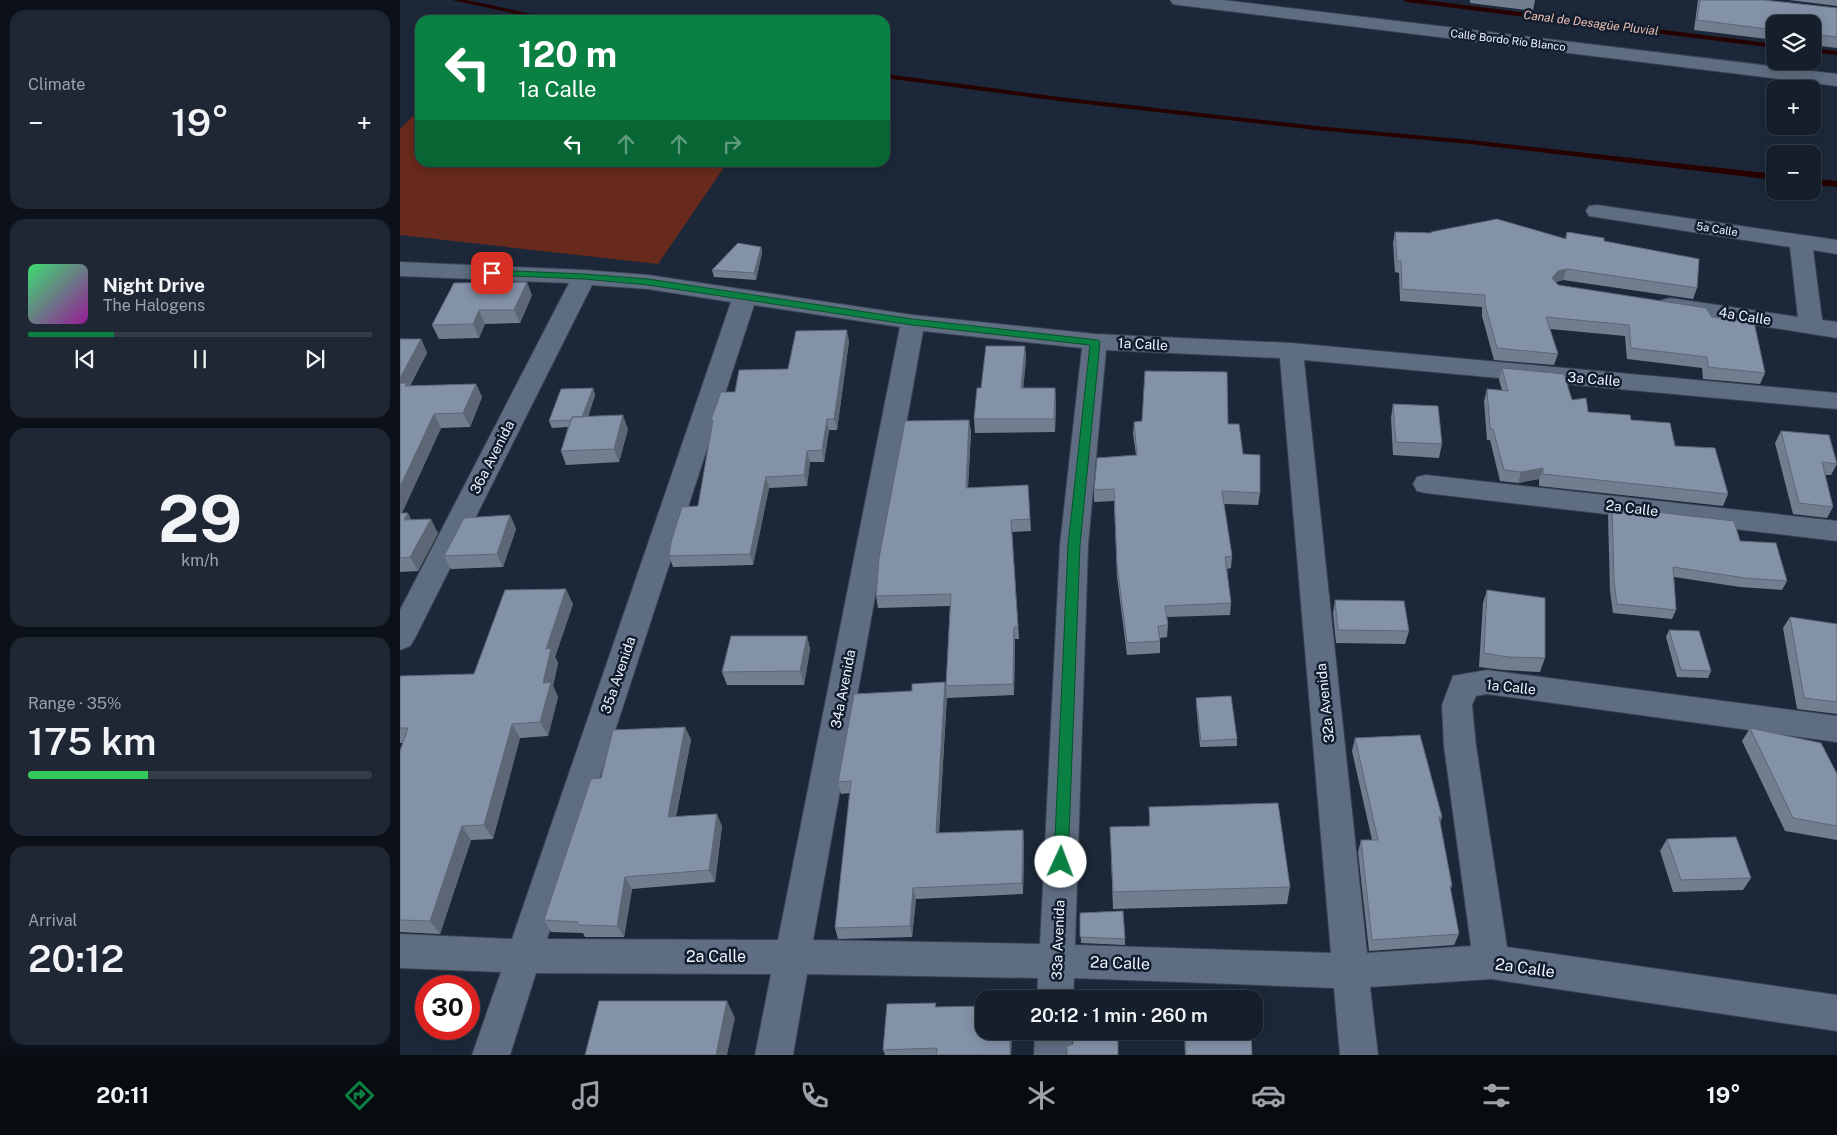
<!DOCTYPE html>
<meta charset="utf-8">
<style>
body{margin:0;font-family:"Public Sans",sans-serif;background:#1e2733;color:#f1f3f6;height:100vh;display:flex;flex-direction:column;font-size:19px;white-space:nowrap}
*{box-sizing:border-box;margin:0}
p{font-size:16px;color:#9da2a9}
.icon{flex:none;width:28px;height:28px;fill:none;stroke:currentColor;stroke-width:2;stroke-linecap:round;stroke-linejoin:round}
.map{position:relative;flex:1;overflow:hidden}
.details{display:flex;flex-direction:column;gap:10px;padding:10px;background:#0c1018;width:400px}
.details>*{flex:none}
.guide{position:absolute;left:15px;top:15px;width:475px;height:152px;border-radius:15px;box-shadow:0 2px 12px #0003,0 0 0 1px #343c47;background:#0b8043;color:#fff;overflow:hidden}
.fabs{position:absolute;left:1366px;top:15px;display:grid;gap:10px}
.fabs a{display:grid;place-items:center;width:55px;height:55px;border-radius:10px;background:#151e2b;box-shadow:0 2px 12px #0003,0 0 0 1px #343c47;font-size:25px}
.speed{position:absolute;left:15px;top:975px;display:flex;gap:10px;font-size:25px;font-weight:700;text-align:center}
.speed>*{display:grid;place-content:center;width:65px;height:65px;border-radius:50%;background:#151e2b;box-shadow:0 2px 12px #0003,0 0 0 1px #343c47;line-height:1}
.speed .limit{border:8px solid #d22;background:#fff;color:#111}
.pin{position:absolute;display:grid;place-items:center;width:42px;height:42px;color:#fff;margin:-21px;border-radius:10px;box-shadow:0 2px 8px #0006}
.me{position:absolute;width:55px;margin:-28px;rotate:2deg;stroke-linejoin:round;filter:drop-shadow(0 0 4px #0008)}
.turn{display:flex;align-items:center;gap:18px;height:105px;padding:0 20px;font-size:22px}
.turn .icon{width:65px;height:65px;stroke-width:2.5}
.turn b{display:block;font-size:35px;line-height:42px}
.lanes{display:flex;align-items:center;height:48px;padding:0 20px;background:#0003;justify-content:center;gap:25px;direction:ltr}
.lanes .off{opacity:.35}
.big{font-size:38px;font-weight:600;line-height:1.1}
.details .tile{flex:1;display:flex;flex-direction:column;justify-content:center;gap:8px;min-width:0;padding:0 18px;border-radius:15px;background:#1e2733}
.details .dial{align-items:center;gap:0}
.dial b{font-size:65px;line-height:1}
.song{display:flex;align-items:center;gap:15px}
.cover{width:60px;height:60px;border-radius:8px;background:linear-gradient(135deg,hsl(140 70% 55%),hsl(300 70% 35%))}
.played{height:5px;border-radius:2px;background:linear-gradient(90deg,#0b8043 25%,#343c47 25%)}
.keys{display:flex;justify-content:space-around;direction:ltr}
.heat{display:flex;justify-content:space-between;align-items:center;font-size:28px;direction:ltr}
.charge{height:8px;border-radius:4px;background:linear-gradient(90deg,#34c759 35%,#343c47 0)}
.trip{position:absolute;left:575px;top:990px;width:288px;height:50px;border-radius:15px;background:#151e2b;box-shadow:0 2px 12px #0003,0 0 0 1px #343c47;font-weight:600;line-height:50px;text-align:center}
.menu{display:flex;height:80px;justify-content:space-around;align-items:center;background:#080c11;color:#9da2a9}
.menu .icon{width:35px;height:35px}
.menu .active{color:#0b8043}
.menu b{font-size:22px;color:#f1f3f6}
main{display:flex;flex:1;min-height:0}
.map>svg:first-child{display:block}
.green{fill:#682a1c}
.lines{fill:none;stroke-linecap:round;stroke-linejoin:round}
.stream{fill:#270000;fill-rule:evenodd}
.street-casing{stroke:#394351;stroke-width:2}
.street{fill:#5e6d81;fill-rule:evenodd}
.wall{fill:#717e90}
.shaded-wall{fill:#5c6675}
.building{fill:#8392a7;stroke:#5c6675}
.route{fill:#0b8043;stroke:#07532c}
.labels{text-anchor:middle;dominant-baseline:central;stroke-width:5;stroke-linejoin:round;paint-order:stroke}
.far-street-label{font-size:11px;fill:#edf4fd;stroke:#121e2f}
.far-water-label{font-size:12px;font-style:italic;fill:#f1c0b4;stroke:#121e2f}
.street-label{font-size:14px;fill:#edf4fd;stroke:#121e2f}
.near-street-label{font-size:16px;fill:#edf4fd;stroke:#121e2f}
</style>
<main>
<section class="details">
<div class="tile"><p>Climate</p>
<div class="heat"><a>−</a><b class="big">19°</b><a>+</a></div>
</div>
<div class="tile">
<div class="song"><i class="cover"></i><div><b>Night Drive</b><p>The Halogens</p></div></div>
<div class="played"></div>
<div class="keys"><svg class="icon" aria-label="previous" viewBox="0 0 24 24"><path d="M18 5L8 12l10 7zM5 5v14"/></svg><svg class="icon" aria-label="pause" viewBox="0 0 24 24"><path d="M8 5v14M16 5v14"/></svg><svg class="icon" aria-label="next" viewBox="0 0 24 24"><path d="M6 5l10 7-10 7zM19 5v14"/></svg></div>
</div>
<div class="tile dial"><b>29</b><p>km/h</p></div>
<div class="tile"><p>Range · 35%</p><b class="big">175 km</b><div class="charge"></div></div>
<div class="tile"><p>Arrival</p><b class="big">20:12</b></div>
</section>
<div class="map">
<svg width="1437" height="1055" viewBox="0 0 1437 1055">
<rect width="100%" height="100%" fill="#1c2839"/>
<path class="green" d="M20,109v53l307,1 -69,101 -258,-29v-106z"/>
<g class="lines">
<path class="stream" d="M52,0h15l92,20h-15z
M1003,0h21l351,44v4l-368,-46z
M1412,48l25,3v4l-25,-3z
M485,74l174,23 257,29 154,14 305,34v6l-305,-36 -154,-14 -257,-29 -174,-23z
M1412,179l25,2v6l-25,-2z"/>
<defs>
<path id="street" d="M770,0h53l614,74v12l-658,-81 -6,-1z
M1197,205l240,35v14l-24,-4 9,70 15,2v16l-175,-28 -4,-5 4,-5 8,-2 128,19 -8,-70 -201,-31 -3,-5 3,-5z
M0,262l184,8 64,5 265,40 182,19 196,9 546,50v16l-533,-49 63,593 104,-7 -27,-200 -2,-41 11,-29 34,-6 350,46v26l-350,-48 -11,2 -4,9 4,41 31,201 330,48v36l-346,-52 -121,8 8,68h-38l-6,-67 -260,-10 -1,21h-36l1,-21 -231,-4 -14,81h-38l16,-81 -235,-1 -26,82h-38l29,-83 -101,-4v-34l112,5 219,-637 -83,-13 -56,-4 -177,353 -5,8 -10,4v-40l169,-327 -169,-7zM354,305l146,22 -122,613 -231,-1zM523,331l159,17 -22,197 -20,399 -227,-4zM706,350l174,8 51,595 -256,-8 13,-400z
M1026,475l411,46v20l-411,-48 -9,-2 -4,-7 4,-7z
M635,1031h37v24h-38z"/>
</defs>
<use href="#street" class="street-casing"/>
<use href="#street" class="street"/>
</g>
<path class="wall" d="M1070,0h65l-2,11 -63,-8z
M1298,0h65l74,8v40l-25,-3v-21h-37v16l-81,-10z
M1389,0h48v6z
M995,232l36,1v-1l134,7 2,-7 37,9 93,47 -4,11 -130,-19 -7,2 2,3 154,32 53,56 -5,11 -57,-5 -1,-11 -75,-9 -2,-23 -75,-7 8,25 -4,11 -60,-5 -12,-44v-9l-82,-6 -1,-28 -4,-1 -2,-29z
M361,247l1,6 -6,27 -42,-3 -2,-7z
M54,283l78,12 -12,28 -35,1 -6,14 -40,1 -7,-14z
M0,339h21l6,14 -17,33 66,-2 6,13 -12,30 -29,1 -39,85 9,7 27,13 -20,38 -18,1z
M449,341l-12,89h-8l-5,32h-14l-3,24 -38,2 -16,77 -80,2 -4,-11 29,-50 14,-82 -1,-4 24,-28 53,-23z
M625,346l1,13 -3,29h32l1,14 -1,30 -80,1 -1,-14 7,-31z
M1102,368l70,32 16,12 43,8 44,26 53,48 -5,12 -184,-20v-7l-21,4 -18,-2 -10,-41h-3l-3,-39 3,-12 15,1 -3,-10z
M193,388l2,7 -7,22 40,12 -9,33 -53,3 -5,-14 7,-24 -16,1 -3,-7z
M993,404l49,40 -3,14 -46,-3 -2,-37z
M569,420l2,13 -3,55 60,-3 3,46 -19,1 7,107h-4l-1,56 -67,3v-3l-8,138 85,8 -1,53 -107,5 -4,38 -74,2 -3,-11 15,-135 -9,1 -3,-12 74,-91 34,-6 4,-79 -72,2 -2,-12z
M734,422l94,2 15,30 17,39 -2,12 -34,-1 8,52 -1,12 -4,1 4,34 -1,12 -63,2 1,8 -1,12 -7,1v15l-33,2 -10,-78 -3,-76 -20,1v-12l42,-35 -3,-21z
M1381,431l56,33 -6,11h-6l8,32 -6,11 -34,-4 -18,-71z
M1212,507l128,34 47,40 -5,9 -42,-3 -66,-10 2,33 -4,9 -59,-6 -3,-22 -2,-75z
M110,515l6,14 -13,38 -52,2 -7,-13z
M1087,590l58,68 -5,14 -37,-2 -24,-3 4,-64z
M935,600l74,31 -4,13 -69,-1 -3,-30z
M173,604l-18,53 3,6 -5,23 5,11 -10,39 -28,2 -27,101 -22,1 -31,94 -40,-2v-181l3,-8h-3v-67l74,-2z
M1390,617l47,7v90l-40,-5 -14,-81z
M1269,630l42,41 -3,7 -31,-1 -11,-40z
M407,636l3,13 -6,36h-77l-5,-13z
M796,698l41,41v7l-37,1 -4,-43z
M285,727l6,13 -15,77 46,9 -7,56 -83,7 -8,48h-39l-2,-4 -32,-1 -7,-12 57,-142z
M1350,728l87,46v66l-52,-9 -43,-90z
M955,738l87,79 -2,6 12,63 -2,5 9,43 -5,11 -85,6 -11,-99 3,-12h11l-20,-89z
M749,807l141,80 -3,17 -174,5 -3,-82 39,-1z
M1267,839l84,39 -8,12 -70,2 -13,-41z
M680,913l45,26v6l-44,-2z
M537,1007l47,24h28l-1,24h-126l-2,-5z
M784,1031h67l1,24h-67z"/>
<path class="shaded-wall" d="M361,247l1,6 -6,27 -2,-7z
M1167,269l-4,11 -8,2 -3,-4 6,-7z
M127,282l5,13 -12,28 -6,-13z
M79,310l6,14 -6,14 -6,-14z
M447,330l2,11 -12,89 -3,-11z
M21,339l6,14 -18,34 -9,1v-10z
M625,346l1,13 -4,43 -1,-14z
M76,384l6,13 -12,30 -7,-14z
M193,388l2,7 -11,32 -3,-7z
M655,388l1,14 -1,30 -1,-13z
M34,414l7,14 -41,89v-30z
M223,415l5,14 -9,33 -5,-13z
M427,419l2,11 -5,32 -2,-12z
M569,420l2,13 -4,67 -1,-12z
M407,451l3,11 -3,24 -3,-11z
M1143,468l-4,11 -21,4 3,-11z
M366,477l3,11 -16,77 -3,-11z
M8,513l7,14 -11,-7z
M110,515l6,14 -13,38 -6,-13z
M31,519l7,14 -20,38 -8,-14z
M166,589l7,15 -18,53 3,6 -5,23 5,11 -10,39 -8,-14 6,-73z
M614,627l1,12 -1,56 -1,-11z
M407,636l3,13 -6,36 -4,-14z
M545,682l2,13 -9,149 -2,-11z
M112,724l8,14 -27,101 -9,-14z
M285,727l6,13 -18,90 -5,-13z
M317,814l5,12 -7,56 -6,-12z
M62,826l9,14 -31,94 -10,-13z
M623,830l1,11 -1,53 -1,-11z
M225,877l7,12 -8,48 -7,-11z
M513,888l3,11 -4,38 -2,-11z
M327,1001l8,17 -8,37h-11z
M610,1031h2l-1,24h-1z"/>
<path class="building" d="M1300,0h63l74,8v29l-25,-3v-10h-37v6l-78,-10z
M1097,219l69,20 1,-7 37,6v3l95,18 -2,29 -130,-19 -9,2 -6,7 6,7 148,23 6,9 42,5 11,51 -57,-6 -1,-10 -76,-9 -2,-23 -83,-8 12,37 -61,-6 -12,-44v-9l-83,-6 -1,-28h-4l-2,-29 36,1v-1z
M338,243l23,4 -7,26 -42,-3z
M127,282l-13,28h-35l-6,14 -41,1 22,-42z
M447,330l-13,89h-7l-5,31 -15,1 -3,24 -38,2 -16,77 -81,2 2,-14 11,-35 16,-1 15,-86h-2l10,-28h14l4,-22 49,-1 8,-38z
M0,339h21l-21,39z
M586,346h39l-4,42h34l-1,31h-80l3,-31h4z
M1102,368l62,6 8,26 14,-2 2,14 42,3 1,5 39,3 5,23 40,2 13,46 -185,-20v-6l-22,4 -17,-2 -11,-41 -3,-1 -3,-39 21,2z
M745,371l82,1 1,52h11l4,30 17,1v38l-38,-2 10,65 -7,1 6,46 -66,3 3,19 -10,1 2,15 -33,2 -10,-78 -3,-76 -20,1 3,-32 40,-3 -3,-33 8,-1z
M0,383h7l-2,3 71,-2 -13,29 -29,1 -34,73z
M193,388l-11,29h-10l-1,3 -22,1 12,-32z
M993,404l45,2 4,38 -46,-2z
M223,415l-9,34 -53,2 11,-34z
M569,420l-3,68 62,-3 2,34 -19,1 7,107h-4l-1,57 -67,2 5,-92 -75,2 3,-38 26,-137z
M1381,431l48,4 8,29 -15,-2 11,45 -34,-4z
M1212,507l122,14 6,20 36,2 11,38 -42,-3 -72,-11 3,43 -59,-6 -3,-23z
M0,513h8l-4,7 27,-1 -21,38 -10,1z
M110,515l-13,39 -53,2 20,-38z
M166,589l-20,60 5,-1 -8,35 8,-1 -11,40 -28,2 -28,101 -22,1 -32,95 -30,-1v-169l8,-23h-8v-52l74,-2 31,-84z
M1087,590l58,8v60l-37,-1 -24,-4z
M935,600l69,1 5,30 -71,-1z
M1390,617l47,7v78l-33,-4z
M1269,630l30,1 12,40 -30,-1z
M331,636h76l-7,35 -78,1z
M545,682l-9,151 87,-3 -1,53 -109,5 -3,38 -75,2 16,-147 -13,1 16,-88 58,-3v-7z
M831,696l6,43 -36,2 -5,-43z
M285,727l-17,90 49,-3 -8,56 -84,7 -8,49 -39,-1v-3l-34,-2 47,-141 10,-1 12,-48z
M1350,728l71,15 16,31v52l-44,-8z
M1020,735l22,82h-3l13,69h-2l9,48 -87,6 -11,-100h17l-23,-102z
M878,803l12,84 -177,5 -3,-65 40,-1 -1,-19z
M1336,837l15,41 -70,2 -14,-41z
M723,911l2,28 -45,-2v-24z
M199,1001h128l-11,54h-131z
M536,1003l-1,4 49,-1v25h26v24h-74l1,-7 -54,2 4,-46z
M673,1031h45v24h-51v-9l6,-2z
M785,1031h66l1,24h-66z"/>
<path class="route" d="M92,270l92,4 64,5 264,40 186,21 2,2 -20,203 -12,317 -2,4 -5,2 -5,-2 -2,-4 14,-317 22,-200 -178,-20 -264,-40 -64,-6 -95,-4v-4z"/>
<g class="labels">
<g class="far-street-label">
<text transform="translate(1108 40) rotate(7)">Calle Bordo Río Blanco</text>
<text transform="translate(1317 229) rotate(9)">5a Calle</text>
</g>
<g class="far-water-label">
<text transform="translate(1191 23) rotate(7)">Canal de Desagüe Pluvial</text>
</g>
<g class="street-label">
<text transform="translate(1345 316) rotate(9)">4a Calle</text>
<text transform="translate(743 344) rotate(3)">1a Calle</text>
<text transform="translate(1194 379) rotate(5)">3a Calle</text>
<text transform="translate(92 457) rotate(-63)">36a Avenida</text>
<text transform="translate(1232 508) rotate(7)">2a Calle</text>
<text transform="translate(218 675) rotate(-71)">35a Avenida</text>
<text transform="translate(1111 687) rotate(6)">1a Calle</text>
<text transform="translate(443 689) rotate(-79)">34a Avenida</text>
<text transform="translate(925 703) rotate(-96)">32a Avenida</text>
<text transform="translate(658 940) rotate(-88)">33a Avenida</text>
</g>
<g class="near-street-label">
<text x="316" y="956">2a Calle</text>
<text transform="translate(720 963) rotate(2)">2a Calle</text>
<text transform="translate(1125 968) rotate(8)">2a Calle</text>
</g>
</g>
</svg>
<div class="fabs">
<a><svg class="icon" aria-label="layers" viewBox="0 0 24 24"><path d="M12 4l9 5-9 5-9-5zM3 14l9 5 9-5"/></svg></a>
<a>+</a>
<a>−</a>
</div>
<div class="speed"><div class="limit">30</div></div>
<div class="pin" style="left:92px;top:273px;background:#d93025"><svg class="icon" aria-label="arrive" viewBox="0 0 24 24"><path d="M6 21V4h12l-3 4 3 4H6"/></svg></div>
<svg class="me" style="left:661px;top:862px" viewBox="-20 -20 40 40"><circle r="19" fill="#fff"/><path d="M0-13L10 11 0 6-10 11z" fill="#0b8043"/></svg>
<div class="trip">20:12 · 1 min · 260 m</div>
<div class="guide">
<div class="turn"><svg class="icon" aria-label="left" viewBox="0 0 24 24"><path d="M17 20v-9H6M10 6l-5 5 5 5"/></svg><div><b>120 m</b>1a Calle</div></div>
<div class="lanes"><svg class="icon" aria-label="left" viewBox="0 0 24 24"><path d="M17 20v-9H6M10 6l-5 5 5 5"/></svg><svg class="icon off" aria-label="ahead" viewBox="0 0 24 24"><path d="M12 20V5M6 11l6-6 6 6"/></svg><svg class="icon off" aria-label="ahead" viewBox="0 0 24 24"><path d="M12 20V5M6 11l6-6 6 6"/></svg><svg class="icon off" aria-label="right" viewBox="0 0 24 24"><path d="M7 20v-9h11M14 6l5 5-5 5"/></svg></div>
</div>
</div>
</main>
<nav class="menu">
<b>20:11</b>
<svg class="icon active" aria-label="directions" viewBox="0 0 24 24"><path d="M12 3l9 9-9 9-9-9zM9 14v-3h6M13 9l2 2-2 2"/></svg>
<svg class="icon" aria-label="music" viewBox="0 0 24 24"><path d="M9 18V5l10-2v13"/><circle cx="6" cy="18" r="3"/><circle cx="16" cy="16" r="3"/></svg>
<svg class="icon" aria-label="phone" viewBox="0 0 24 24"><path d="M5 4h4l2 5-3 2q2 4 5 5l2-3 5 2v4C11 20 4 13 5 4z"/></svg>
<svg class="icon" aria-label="climate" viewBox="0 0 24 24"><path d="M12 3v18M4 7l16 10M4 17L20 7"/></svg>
<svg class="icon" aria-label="car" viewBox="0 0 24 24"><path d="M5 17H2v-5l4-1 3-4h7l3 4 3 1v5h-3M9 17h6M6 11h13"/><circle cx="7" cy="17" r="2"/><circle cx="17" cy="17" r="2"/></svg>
<svg class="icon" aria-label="filters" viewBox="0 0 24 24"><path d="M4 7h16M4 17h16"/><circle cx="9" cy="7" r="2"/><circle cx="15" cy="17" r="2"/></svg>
<b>19°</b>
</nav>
